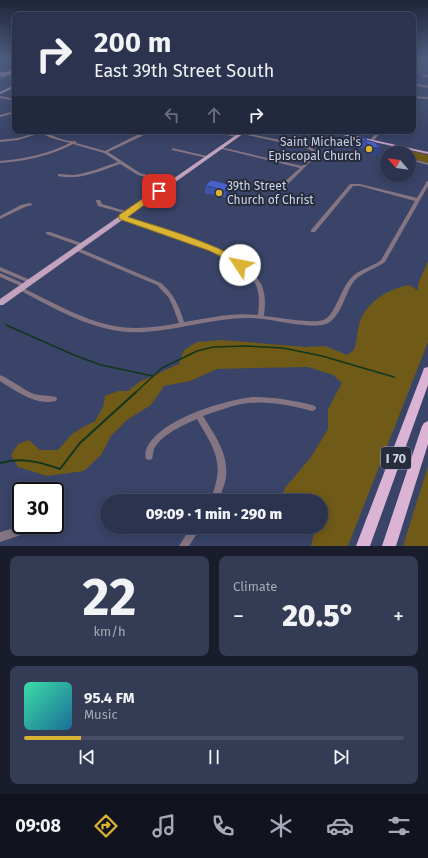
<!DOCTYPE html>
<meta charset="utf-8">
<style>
body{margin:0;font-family:"Fira Sans",sans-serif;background:#333b55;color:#f1f3f6;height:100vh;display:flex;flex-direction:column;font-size:15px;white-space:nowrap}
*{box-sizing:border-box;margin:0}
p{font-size:13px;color:#a6aab6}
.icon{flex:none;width:22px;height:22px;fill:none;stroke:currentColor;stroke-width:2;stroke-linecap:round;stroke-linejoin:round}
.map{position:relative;height:546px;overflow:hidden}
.details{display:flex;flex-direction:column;gap:10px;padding:10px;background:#181c2b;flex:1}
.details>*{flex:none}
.hud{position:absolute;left:12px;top:12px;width:404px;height:122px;border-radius:8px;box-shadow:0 2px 10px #0003,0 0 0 1px #474e66;background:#2b334e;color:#f1f3f6;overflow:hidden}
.needle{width:26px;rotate:298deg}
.fabs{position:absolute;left:380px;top:146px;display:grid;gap:8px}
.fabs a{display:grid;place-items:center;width:36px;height:36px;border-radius:50%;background:#2b334e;box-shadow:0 2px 10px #0003,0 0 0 1px #474e66;font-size:20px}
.speed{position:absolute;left:12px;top:482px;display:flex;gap:8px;font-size:20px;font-weight:700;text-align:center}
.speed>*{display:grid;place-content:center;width:52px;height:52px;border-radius:50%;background:#2b334e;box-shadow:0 2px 10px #0003,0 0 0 1px #474e66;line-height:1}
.speed .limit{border:2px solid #111;border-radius:6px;background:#fff;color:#111}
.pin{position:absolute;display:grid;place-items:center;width:34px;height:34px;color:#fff;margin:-17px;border-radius:8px;box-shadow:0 2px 6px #0006}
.me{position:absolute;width:44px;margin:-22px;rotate:304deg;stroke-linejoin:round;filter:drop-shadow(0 0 3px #0008)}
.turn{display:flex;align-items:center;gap:14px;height:84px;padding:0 16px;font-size:18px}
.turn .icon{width:52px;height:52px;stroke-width:2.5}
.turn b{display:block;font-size:28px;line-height:34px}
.lanes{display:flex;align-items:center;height:38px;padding:0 16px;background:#0003;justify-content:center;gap:20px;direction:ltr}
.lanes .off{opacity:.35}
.big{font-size:30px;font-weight:800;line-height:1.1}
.details .tile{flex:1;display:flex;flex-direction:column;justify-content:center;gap:6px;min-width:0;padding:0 14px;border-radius:8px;background:#333b55}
.details .dial{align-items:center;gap:0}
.dial b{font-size:52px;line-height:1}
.song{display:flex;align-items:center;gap:12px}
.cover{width:48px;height:48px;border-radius:6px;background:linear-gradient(135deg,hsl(160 70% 55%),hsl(200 70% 35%))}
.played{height:4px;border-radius:2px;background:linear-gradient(90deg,#dab333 15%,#474e66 15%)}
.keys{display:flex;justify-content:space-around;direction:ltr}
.heat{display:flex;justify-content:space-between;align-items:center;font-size:22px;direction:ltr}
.details .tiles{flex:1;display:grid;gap:10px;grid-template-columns:1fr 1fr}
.tile:last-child{grid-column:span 2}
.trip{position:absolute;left:100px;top:494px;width:228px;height:40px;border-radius:20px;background:#2b334e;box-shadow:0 2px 10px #0003,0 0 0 1px #474e66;font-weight:800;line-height:40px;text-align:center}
.dock{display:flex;height:64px;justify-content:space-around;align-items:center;background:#11141f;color:#a6aab6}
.dock .icon{width:28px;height:28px}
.dock .current{color:#dab333}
.dock b{font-size:18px;color:#f1f3f6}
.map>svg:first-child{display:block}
.green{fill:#705a17}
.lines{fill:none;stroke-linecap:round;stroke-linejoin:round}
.stream-far1{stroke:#11361c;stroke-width:1.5}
.stream{stroke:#11361c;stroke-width:2}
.minor{fill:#857583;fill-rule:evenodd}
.major{fill:#c2a2be;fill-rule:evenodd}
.highway{fill:#dab3d5;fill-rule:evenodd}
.rail-casing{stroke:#a9b2cb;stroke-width:2}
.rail{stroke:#272c3d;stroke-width:1;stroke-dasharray:2.5;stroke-linecap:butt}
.major-bridge{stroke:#c2a2be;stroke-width:3.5}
.wall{fill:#3f53a9}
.shaded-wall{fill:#334389}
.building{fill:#4960c4;stroke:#334389}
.route{fill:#dab333;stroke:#8e7421}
.poi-dot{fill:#dab333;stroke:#272c3d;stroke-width:1.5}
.labels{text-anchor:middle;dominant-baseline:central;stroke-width:4;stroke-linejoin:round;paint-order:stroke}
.far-poi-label{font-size:12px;fill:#ccd4ea;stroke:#272c3d;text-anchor:end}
.shield{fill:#272c3d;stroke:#9aa2b6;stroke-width:1}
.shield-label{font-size:13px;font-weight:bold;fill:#ccd4ea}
</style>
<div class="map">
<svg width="428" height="546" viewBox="0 0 428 546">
<rect width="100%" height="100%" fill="#394468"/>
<path class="green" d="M408,150l20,5v8l-19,-5v-5l-6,-1z
M428,261v81l-80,204h-37l4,-16 -1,-3h7v-26h-41l5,-13 26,-31 17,-28v-20l14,-26 -9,-8 -25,-8 -55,1 -36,1 -27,12 -26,5 -13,19 -24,15 -16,16 -10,19 -17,16 -37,5 -29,-9 -7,-12 7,-11 11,-4 11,10h18l13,-15 12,-8 12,-6 8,-14 2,-11 13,-5h10l11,-9 40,-18 5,-14 13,-8 25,-2 84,7 19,-1 22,9 7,-5c3,-8 3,-17 5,-25 5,-22 30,-37 51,-40l8,6v-7z
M428,466v80h-25z"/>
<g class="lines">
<path class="stream-far1" d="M6,325l68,30 27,10 52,11
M135,393l27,-25 35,-17 16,-4 33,-1 37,2 39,8 72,21"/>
<path class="stream" d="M0,463c21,-6 40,-1 60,6l20,-26 56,-51"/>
<path class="minor" d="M2,58h4l-6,3v-2z
M423,74l5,1v2l-6,-1z
M413,83l15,3v2l-15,-3z
M0,96l15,3v2l-15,-3z
M413,96l15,1v2l-15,-1z
M15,111v2l-15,4v-2z
M38,131c6,0 10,3 16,5 6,3 15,6 22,5v2l29,8 32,-16 -10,-4h6l7,3 5,-3h5l-8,5 -34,16 32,21 32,10 -2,1 -32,-9 -18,-11c-20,7 -41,17 -62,12v-2c5,0 10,1 16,1 15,-2 29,-8 44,-13l-14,-9 -31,-9c-23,12 -47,17 -73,19v-2c24,-2 48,-7 70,-18l-19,-5 -10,-5 -23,7 -18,2v-2l18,-2 21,-6z
M209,131h7l22,5 -2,1z
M378,131h4l-9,10h-2v-2z
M241,132l68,14 7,5 1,4 -30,30 -11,2v-2l7,-2 17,-15 -82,-20 2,-1 82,19 11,-11v-3l-6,-4 -65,-14h-1z
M403,146l3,1 -3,6h-4z
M172,148l35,8 2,1 -2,1 -35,-8z
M409,158l19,5v2l-19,-5z
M427,181h1v5l-43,76c-10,7 -23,10 -31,19 -9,12 -13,37 -28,43 -6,2 -14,2 -21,1 -18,-1 -38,-7 -57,-7 -35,0 -69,12 -104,14 -46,3 -86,-22 -125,-42l-1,-1 3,-2 2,1c29,14 59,32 91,38 21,4 44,1 65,-3l-6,-16 -4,-9 -12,-13 -83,-35 -1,-1 3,-2 85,36c13,11 18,23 23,39 25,-4 49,-10 74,-7 1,-11 2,-20 -2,-30 -18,-34 -100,-54 -136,-67v-1l2,-1c13,3 25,8 38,13 29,9 88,26 102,57 4,10 3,19 2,30 13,1 48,8 59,4 4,-1 8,-6 10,-10 7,-11 10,-24 19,-33 8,-8 20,-10 29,-17l34,-59 -55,-15h-7l-38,46h-4v-2l39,-46h10l57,14z
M96,200h4l2,4 27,8v1l-2,1 -29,-8 -2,-5z
M30,203l2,1v1l-7,2 -25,12v-3l21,-11z
M46,232h4l34,12 1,1 -3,2 -2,-1 -34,-12z
M0,267l33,14 1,1 -1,1h-4l-29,-12z
M0,273l27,12 1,1 -3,2 -2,-1 -23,-10z
M0,375c12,5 22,14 34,19 7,2 14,1 22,3l1,2 -1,2c-20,5 -40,-10 -56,-20z
M252,397c21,0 40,3 60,8l3,1 1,2 -1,2 -3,1c-23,-6 -47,-11 -71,-7 -13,3 -26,8 -38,12 11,18 26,38 23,61 -1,8 -5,16 -8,24h-8c3,-8 6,-16 7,-24 4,-22 -10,-40 -20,-58 -14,6 -36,16 -43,30 -1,3 -1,6 -2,10l-3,1 -3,-1c-2,-7 1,-13 5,-18 19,-24 71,-40 101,-44z
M25,525h12l1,2 -2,3 -36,12v-10z
M191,527h10l-12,19h-10z"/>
<path class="major" d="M15,85v2l-15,7v-2z
M242,131h5l-244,174h-3v-6z
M325,131h8l95,21v2z"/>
<path class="highway" d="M428,367v18l-58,161h-14l67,-175 1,-3z
M428,421v23l-32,102h-14l40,-120 2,-3z"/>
<defs>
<path id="rail" d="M0,78l15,-10"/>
</defs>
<use href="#rail" class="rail-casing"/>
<use href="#rail" class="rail"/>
<path class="major-bridge" d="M0,74l15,-1"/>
</g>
<path class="wall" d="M358,141h8l14,6 -1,7 -9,1 -7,-7h-6z
M233,185l-1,8 -6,5 -15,-4h-6v-8z"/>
<path class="shaded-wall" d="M380,147l-1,7 -9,1 2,-7z
M233,185l-1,8 -6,5v-7z"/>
<path class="building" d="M362,137l5,2 -2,1 9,2 6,5 -8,1 -8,-7h-6z
M211,180l22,5 -7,6 -15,-4 -6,-1z"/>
<linearGradient id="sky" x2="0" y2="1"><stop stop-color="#1f2539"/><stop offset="0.43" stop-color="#4e5c80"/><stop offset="1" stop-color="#4e5c80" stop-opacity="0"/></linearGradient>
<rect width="428" height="135" fill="url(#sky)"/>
<path class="route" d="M157,189h2l4,2 -35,26c25,8 102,30 117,48l-1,1h-7l-7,-5 -20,-10 -91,-32v-4z"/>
<g class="poi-dot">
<circle cx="369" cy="149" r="4"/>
<circle cx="219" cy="193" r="4"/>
</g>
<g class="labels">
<g class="far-poi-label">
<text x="361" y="142">Saint Michael's<tspan x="361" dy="14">Episcopal Church</tspan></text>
<text x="227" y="186" text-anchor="start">39th Street<tspan x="227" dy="14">Church of Christ</tspan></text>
</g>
<rect class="shield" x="381" y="447" width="30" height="22" rx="3"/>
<g class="shield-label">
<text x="396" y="458">I 70</text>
</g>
</g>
</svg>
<div class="fabs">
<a><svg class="needle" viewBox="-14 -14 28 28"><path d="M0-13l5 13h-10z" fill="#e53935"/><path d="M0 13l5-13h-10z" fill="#a6aab6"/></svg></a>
</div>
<div class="speed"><div class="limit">30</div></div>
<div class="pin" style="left:159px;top:191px;background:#d93025"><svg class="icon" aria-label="arrive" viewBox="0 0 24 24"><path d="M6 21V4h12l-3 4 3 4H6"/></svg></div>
<svg class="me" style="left:240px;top:265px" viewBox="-20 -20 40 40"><circle r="19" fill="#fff"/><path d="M0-13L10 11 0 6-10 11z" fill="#dab333"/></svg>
<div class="trip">09:09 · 1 min · 290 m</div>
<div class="hud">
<div class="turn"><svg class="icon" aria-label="right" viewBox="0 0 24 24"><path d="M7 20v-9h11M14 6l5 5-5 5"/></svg><div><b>200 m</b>East 39th Street South</div></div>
<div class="lanes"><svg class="icon off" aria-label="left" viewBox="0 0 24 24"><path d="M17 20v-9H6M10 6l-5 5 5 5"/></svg><svg class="icon off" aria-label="ahead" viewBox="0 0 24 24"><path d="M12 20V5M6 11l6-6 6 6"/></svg><svg class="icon" aria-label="right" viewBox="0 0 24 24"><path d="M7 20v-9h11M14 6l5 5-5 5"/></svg></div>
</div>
</div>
<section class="details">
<div class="tiles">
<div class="tile dial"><b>22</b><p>km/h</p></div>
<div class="tile"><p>Climate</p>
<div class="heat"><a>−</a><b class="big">20.5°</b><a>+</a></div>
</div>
<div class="tile">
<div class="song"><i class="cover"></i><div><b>95.4 FM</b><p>Music</p></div></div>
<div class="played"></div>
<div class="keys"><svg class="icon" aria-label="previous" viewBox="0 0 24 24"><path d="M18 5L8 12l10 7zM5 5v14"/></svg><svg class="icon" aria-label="pause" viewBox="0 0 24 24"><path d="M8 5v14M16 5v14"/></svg><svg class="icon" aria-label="next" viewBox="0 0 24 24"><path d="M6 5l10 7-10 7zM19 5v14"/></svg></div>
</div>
</div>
</section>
<nav class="dock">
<b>09:08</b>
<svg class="icon current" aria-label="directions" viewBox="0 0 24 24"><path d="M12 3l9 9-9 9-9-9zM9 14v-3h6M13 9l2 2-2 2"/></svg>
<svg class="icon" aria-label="music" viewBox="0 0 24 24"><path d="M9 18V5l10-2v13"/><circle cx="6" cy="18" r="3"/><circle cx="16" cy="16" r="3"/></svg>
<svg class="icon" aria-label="phone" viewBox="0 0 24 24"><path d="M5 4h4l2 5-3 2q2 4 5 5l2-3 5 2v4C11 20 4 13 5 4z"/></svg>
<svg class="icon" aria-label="climate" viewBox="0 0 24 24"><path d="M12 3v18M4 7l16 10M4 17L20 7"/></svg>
<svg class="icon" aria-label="car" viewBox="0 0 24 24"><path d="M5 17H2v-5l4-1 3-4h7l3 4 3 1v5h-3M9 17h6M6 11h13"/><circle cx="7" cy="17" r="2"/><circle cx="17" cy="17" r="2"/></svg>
<svg class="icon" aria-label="filters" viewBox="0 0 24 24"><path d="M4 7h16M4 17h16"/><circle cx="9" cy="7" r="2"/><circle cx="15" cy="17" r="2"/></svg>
</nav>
